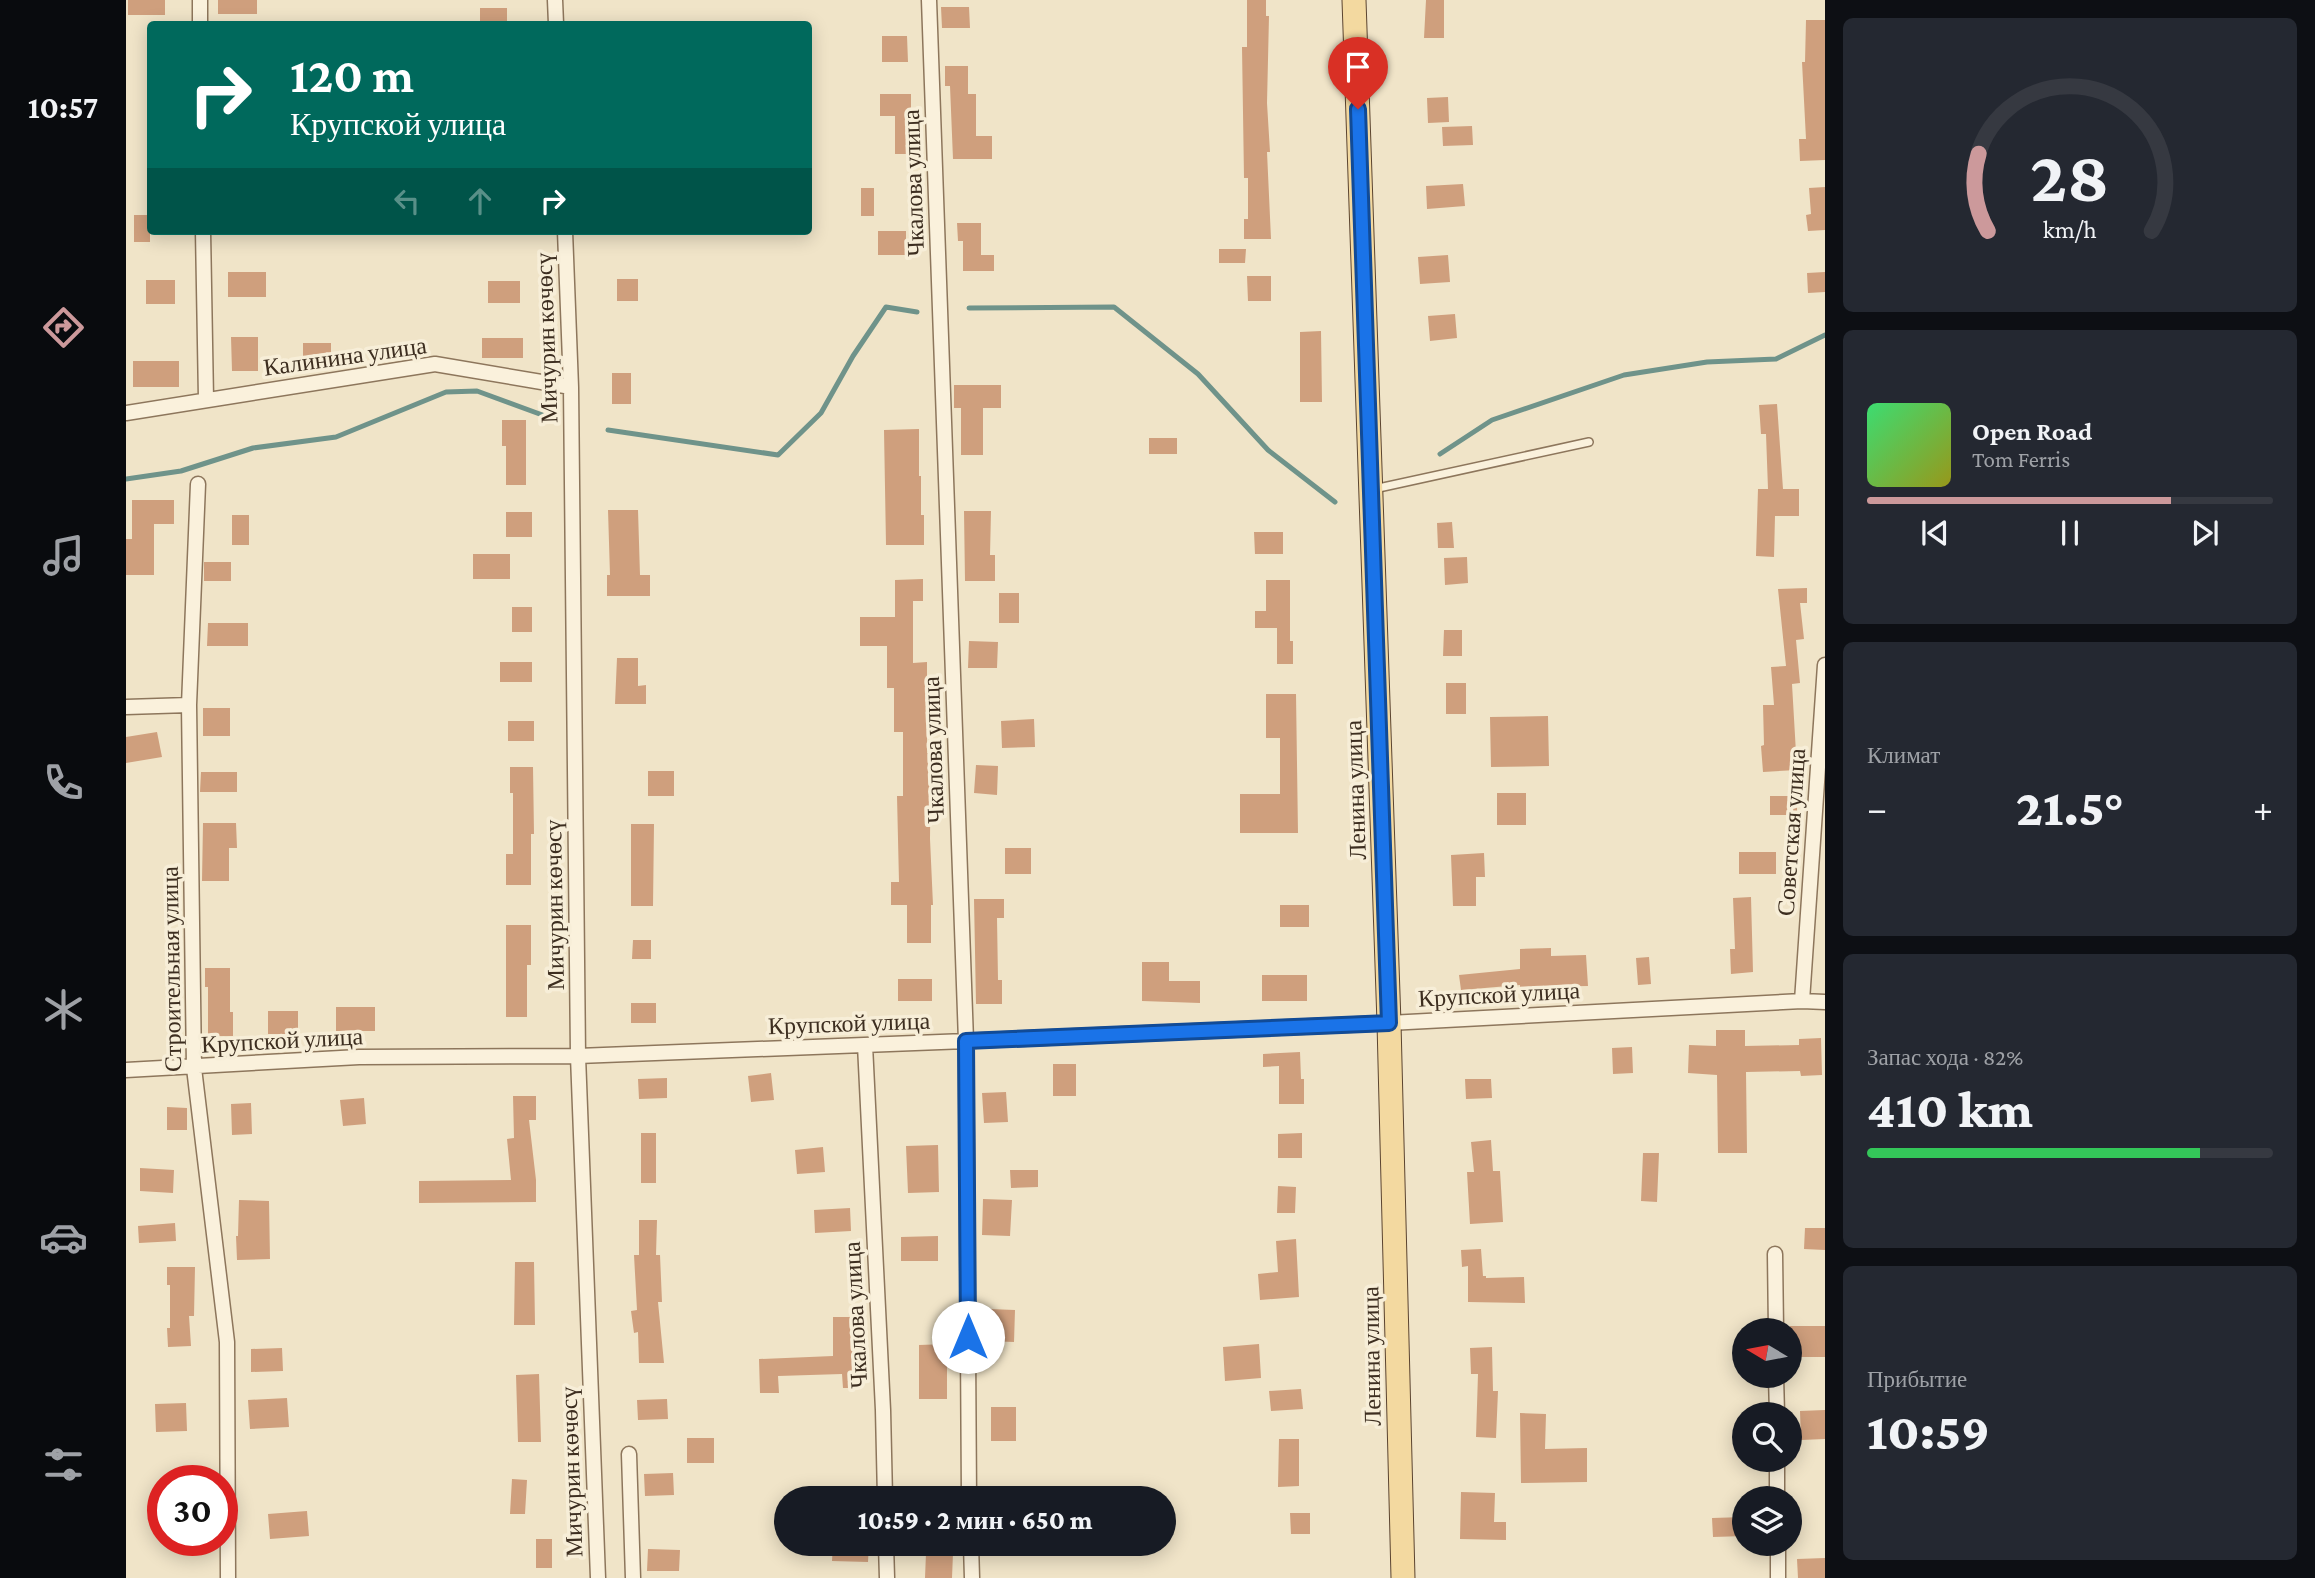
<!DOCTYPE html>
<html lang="ru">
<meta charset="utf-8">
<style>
body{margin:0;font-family:"Crimson Pro",serif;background:#242831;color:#f1f3f6;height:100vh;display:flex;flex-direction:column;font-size:26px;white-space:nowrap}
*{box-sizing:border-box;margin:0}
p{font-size:23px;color:#9ea1a6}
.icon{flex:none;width:38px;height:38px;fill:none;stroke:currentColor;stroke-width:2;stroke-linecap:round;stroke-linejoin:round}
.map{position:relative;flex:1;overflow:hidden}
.drawer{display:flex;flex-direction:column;gap:18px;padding:18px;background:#0d0f14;width:490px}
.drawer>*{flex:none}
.hud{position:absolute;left:21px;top:21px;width:665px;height:214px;border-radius:7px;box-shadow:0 4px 18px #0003;background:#00695c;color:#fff;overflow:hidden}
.needle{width:46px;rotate:280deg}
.controls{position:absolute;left:1606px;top:1318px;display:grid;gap:14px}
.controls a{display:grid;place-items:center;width:70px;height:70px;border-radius:50%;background:#171b24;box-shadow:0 4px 18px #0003;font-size:35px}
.speed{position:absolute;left:21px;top:1465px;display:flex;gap:14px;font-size:35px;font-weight:700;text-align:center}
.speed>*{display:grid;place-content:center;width:91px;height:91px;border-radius:50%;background:#171b24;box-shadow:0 4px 18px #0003;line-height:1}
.speed .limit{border:10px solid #d22;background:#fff;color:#111}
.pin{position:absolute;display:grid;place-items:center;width:60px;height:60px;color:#fff;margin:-72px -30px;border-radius:50% 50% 50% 0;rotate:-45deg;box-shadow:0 0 7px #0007}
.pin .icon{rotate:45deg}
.me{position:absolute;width:77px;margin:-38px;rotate:0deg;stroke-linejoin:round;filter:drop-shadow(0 0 5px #0008)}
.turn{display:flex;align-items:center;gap:24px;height:147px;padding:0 28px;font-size:32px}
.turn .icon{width:91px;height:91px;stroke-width:2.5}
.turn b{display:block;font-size:49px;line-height:60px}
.lanes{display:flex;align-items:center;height:66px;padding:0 28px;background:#0003;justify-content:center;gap:35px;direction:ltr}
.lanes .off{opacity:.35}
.big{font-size:52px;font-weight:800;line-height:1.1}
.drawer .tile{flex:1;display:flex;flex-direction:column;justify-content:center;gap:10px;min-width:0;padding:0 24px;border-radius:10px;background:#242831}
.drawer .dial{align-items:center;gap:0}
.dial svg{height:182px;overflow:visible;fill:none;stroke:#363941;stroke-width:7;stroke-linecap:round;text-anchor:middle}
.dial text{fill:#f1f3f6;stroke:none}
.song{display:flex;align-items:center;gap:21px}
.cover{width:84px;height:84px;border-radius:10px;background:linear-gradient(135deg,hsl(140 70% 55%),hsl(60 70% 35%))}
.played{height:7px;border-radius:4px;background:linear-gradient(90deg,#cc999b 75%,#363941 75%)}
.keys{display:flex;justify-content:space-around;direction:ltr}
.heat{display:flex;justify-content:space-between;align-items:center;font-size:38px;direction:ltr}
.charge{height:10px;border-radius:5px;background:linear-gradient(90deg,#34c759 82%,#363941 0)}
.trip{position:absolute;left:648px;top:1486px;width:402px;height:70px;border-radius:35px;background:#171b24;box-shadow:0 4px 18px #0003;font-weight:800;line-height:70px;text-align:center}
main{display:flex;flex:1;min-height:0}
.tabs{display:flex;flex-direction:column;width:126px;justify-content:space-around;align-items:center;background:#090b0e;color:#9ea1a6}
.tabs .icon{width:49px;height:49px}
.tabs .current{color:#cc999b}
.tabs b{font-size:32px;color:#f1f3f6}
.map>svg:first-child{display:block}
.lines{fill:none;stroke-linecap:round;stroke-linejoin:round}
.stream{stroke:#6f938a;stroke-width:5}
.building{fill:#cf9f7d}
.lane-casing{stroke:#8d765c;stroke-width:10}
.street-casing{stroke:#8d765c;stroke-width:17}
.primary-casing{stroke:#5b4430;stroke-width:25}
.lane{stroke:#faf1dc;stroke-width:7}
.street{stroke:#faf1dc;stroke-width:14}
.primary{stroke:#f3d9a0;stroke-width:23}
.route-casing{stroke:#114b97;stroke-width:18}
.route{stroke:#1a73e8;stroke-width:12}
.labels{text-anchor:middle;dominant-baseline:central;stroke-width:7;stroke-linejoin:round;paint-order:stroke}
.street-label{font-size:24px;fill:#3d2e20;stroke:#f7eed8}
</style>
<main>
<nav class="tabs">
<b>10:57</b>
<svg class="icon current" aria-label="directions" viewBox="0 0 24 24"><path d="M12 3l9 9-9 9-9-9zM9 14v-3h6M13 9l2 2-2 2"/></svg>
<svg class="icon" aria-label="music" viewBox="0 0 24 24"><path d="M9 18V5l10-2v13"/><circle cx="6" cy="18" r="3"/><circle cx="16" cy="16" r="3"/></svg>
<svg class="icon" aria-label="phone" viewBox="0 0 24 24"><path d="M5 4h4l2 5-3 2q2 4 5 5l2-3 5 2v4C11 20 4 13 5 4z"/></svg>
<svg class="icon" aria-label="climate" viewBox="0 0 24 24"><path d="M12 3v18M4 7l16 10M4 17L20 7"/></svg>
<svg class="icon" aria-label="car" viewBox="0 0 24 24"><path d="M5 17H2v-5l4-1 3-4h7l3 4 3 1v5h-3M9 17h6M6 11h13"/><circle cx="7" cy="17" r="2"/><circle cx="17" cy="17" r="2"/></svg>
<svg class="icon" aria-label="filters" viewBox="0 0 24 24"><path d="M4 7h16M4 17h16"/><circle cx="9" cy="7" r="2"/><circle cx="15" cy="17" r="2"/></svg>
</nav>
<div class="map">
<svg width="1699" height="1578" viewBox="0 0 1699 1578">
<rect width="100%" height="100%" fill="#f0e4c8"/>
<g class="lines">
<path class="stream" d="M843,308l145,-1 84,67 70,76 67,52
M482,430l170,25 43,-42 32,-57 33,-49 31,5
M1314,454l52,-34 132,-45 83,-13 69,-3 49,-24
M0,479l55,-8 72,-23 83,-11 110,-45 31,-1 79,29"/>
</g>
<path class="building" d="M2,0h37v15h-37z
M92,0h39v14h-39z
M1121,0h19v16h3l-2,87 3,49h-3l4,87h-27v-20h4v-41h-4l-2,-131h5z
M1300,0h18v38h-20z
M815,7h28l1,21h-28z
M354,8h27v16h-27z
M1680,20h19v140l-25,1 -1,-22h7l-4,-77h3z
M756,36h25l1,26h-26z
M819,66h23v28h8v42h16v23h-39l-3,-73h-5z
M754,94h31v37h3v23h-19v-38h-15z
M1322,97l1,25 -21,1 -1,-25z
M1346,126l1,19 -30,1 -1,-19z
M1337,184l2,22 -38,3 -1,-23z
M1699,187v43l-17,1 -2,-16 5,-1 -2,-26z
M735,188h13v28h-13z
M8,215h16v27h-16z
M831,223h24v32h13v16h-31v-30h-5z
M752,231h28v24h-28z
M1093,249h27l-1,14h-26z
M1322,255l2,27 -30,2 -2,-27z
M102,272h38v25h-38z
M1699,272v20l-17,1 -1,-20z
M1121,276h24v25h-23z
M491,279h21v22h-21z
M20,280h29v24h-29z
M362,281h32v22h-32z
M1329,314l2,24 -27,3 -2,-25z
M1195,331l1,71h-22v-70z
M105,337h27v34h-26z
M356,338h41v20h-41z
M177,343h28v21h-28z
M7,361h46v26h-46z
M486,373h19v31h-19z
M828,385h47v23h-18v47h-22v-47h-7z
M1651,404l6,85h16v27h-24l-1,41 -18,-1 2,-67h10l-2,-55h-5l-2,-29z
M376,420h24v65h-20v-39h-4z
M793,429v47h2v39h3v30h-38l-2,-115z
M1023,438h28v16h-28z
M6,500h42v24h-20v51h-28v-36h6z
M482,510h30l2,65h10v21h-43v-21h3z
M838,511h27l-1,44h5v26h-30z
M380,512h26v25h-26z
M106,515h17v30h-17z
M1326,522l2,26h-16l-1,-25z
M1128,532h29v22h-28z
M347,554h37v25h-37z
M1341,557l1,26 -23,2 -1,-27z
M78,562h27v19h-27z
M797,579v22h-10v62l14,-1v91h4l-1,86 3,66h-2v38h-24v-38h-16v-23h8l-2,-86h6v-64h-9v-44h-7v-42h-27v-29h35v-37z
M1140,580h24v61h3v23h-16v-36h-22v-17h11z
M1681,588v15h-7l4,36 -8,1 4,43 -8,1 5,86 -34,2 -2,-26 3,-1 -1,-40h11l-3,-38 15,-1 -8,-77z
M873,593h20v30h-20z
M386,607h20v25h-20z
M82,623h40v23h-41z
M1318,630h18v26h-19z
M843,641l29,1 -1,26h-29z
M491,658h21v28l8,-1v19h-31z
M374,662h32v20h-32z
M1320,683h20v31h-20z
M1140,694h30l2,139h-58v-39h40v-56h-14z
M77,708h27v28h-27z
M1422,716l1,50 -58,1 -1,-50z
M908,719l1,28 -33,1 -1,-27z
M382,721h26v20h-26z
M31,732l5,25 -36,6v-26z
M850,765l22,1 -1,29 -23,-2z
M384,767h23l1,67h-3v51h-25v-31h7v-61h-3z
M522,771h26v25h-26z
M75,772h36v20h-37z
M1371,793h29v32h-29z
M1644,796h27v19h-27z
M77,823h33l1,25h-8v33h-27z
M505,824h23l-1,82h-22z
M879,848h26v26h-26z
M1613,852h37v22h-37z
M1358,853l1,24h-9v29h-23l-2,-51z
M1625,897l2,75 -22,2 -1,-25h5l-2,-51z
M848,899h30v19h-7l1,62h4v24h-26z
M1154,905h29v22h-29z
M380,925h25v40h-4v52h-21z
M507,940h18v19h-19z
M1425,948v8l35,-1 2,31 -68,1v-2l-59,5 -2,-15 61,-6v-20z
M1523,957l2,27 -13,1 -2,-27z
M1016,962h27v19h31v22l-58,-2z
M79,968h25v44h3v24h-25v-49h-3z
M1136,975h45v26h-45z
M772,979h34v22h-34z
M505,1003h25v20h-25z
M210,1007h39v24h-39z
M142,1011h30v23h-30z
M1590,1030h29v16l54,-1v-6l22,-1 1,37 -21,1 -1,-5 -54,1 1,81h-29l-1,-78 -29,-2 1,-28 27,1z
M1506,1047l1,26 -20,1 -1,-26z
M1174,1052l1,27h3v25h-25v-38l-16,1v-13z
M927,1064h23v32h-23z
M645,1073l3,27 -23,2 -3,-26z
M541,1078v20l-28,1 -1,-20z
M1339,1079h26l1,19 -26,1z
M880,1092l2,30 -24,1 -2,-30z
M387,1096h23v24h-7l7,60v22l-117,1v-22l92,-1 -4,-41 7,-1z
M238,1098l2,26 -23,2 -3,-26z
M125,1103l1,31 -20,1 -1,-31z
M41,1107l20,1v22h-20z
M515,1133h15v50h-15z
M1176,1133v25h-24v-24z
M1365,1140l2,31h7l3,51 -33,2 -3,-52h7l-3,-30z
M812,1145l1,47 -31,1 -2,-47z
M697,1147l2,25 -28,2 -2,-24z
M1517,1153h16l-2,49 -16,-1z
M14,1168l34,2 -1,23 -33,-2z
M884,1170h28v17l-27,1z
M1152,1186l18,1 -1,26h-18z
M857,1199l29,1 -2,36 -28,-1z
M113,1200l30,1 1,58 -33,1 -1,-24h2z
M724,1208l1,23 -36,2 -1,-23z
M513,1220h18l-1,35h4l2,47h-4l6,61h-25l-1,-31 -4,1 -3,-22 6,-1 -3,-55h5z
M49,1223l1,18 -37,2 -1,-17z
M1679,1228h20v22l-21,-1z
M812,1236v25h-37v-24z
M1170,1239l3,58 -39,3 -2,-26 20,-2 -2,-31z
M1355,1249l2,27h3v2l38,-1 1,26 -57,-1v-36l-6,1 -1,-17z
M389,1262h19l1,63h-21z
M41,1267h28l-1,49h-5l2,30 -23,1 -1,-19h3v-43h-3z
M863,1309l26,1 -1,32 -27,-1z
M707,1317h24v39l5,-1 1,33h-20l-1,-14 -64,2 1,17h-19l-1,-34 74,-3z
M1664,1326h35v31h-35z
M821,1344v55h-28v-54z
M1133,1344l2,34 -36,3 -2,-34z
M1366,1347l1,44h5l-2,47 -20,-1 2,-63h-7l-1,-26z
M156,1348l1,23 -32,1v-23z
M413,1374l2,68h-23l-2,-67z
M1175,1389l2,20 -32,2 -2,-20z
M161,1398l2,29 -39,2 -2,-29z
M541,1399l1,20 -30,1 -1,-20z
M60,1403l1,28 -31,1 -1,-28z
M865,1407h25v34h-25z
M1699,1410v29l-24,1 -1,-29z
M1394,1413l26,1 -1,35 42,-1v34l-66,1z
M561,1438h27v25h-27z
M1153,1439h20v47l-21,1z
M547,1473l1,22 -29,1 -1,-22z
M386,1479l15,1 -2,34h-15z
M1335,1492l34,1 -1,29h12v18l-46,-1z
M181,1511l2,25 -39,3 -2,-25z
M1164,1513h20v21h-19z
M1619,1517v19l-32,1 -1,-19z
M410,1539h16v29h-16z
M707,1544h36l-1,18 -36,-1z
M522,1549l32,1 -1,21h-32z
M800,1553h27l-1,25h-27z
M1699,1558v20h-27l-1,-19z"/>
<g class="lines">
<defs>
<path id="lane" d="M1248,489l215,-47"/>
<path id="street" d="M74,0v24
M429,0l1,24
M803,0l37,1041 3,457
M77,231l3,168
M439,231l6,156 7,669 20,522
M0,413l309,-49 136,23
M72,484l-9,221 5,363 33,274 1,236
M0,707l63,-2
M1676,1001l23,-336
M739,1045l18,365 2,88
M0,1070l233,-13 219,-1 388,-15 423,-18 413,-22 23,1
M1649,1254l1,76
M1650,1376l1,38
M503,1454l4,124
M1651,1460v38
M760,1544l1,34
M845,1544l1,34
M1652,1544v34"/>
<path id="primary" d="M1228,0l35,1023 14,555"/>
</defs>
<use href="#lane" class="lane-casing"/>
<use href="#street" class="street-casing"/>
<use href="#primary" class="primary-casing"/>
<use href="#lane" class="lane"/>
<use href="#street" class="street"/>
<use href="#primary" class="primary"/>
</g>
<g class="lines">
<defs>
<path id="route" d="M842,1337l-2,-296 423,-18 -31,-914"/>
</defs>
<use href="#route" class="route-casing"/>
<use href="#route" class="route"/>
</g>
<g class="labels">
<g class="street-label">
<text transform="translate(787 183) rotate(-92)">Чкалова улица</text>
<text transform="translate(420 338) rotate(-92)">Мичурин көчөсү</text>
<text transform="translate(219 356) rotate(-8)">Калинина улица</text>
<text transform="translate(807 750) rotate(-92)">Чкалова улица</text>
<text transform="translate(1229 790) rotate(-92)">Ленина улица</text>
<text transform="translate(1665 832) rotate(-86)">Советская улица</text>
<text transform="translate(428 905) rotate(-91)">Мичурин көчөсү</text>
<text transform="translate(45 969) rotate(-91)">Строительная улица</text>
<text transform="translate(1373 994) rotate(-3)">Крупской улица</text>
<text transform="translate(723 1023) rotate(-2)">Крупской улица</text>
<text transform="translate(156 1040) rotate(-3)">Крупской улица</text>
<text transform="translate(729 1315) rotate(-93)">Чкалова улица</text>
<text transform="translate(1245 1356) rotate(-91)">Ленина улица</text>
<text transform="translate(445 1472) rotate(-92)">Мичурин көчөсү</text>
</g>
</g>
</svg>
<div class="controls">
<a><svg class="needle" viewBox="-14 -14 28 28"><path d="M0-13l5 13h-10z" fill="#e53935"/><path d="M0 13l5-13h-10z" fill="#9ea1a6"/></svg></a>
<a><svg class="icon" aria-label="search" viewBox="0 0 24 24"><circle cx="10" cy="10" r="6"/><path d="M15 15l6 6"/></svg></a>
<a><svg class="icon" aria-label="layers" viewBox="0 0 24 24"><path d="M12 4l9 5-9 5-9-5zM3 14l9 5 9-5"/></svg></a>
</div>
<div class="speed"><div class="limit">30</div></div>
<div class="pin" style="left:1232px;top:109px;background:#d93025"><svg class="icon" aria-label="arrive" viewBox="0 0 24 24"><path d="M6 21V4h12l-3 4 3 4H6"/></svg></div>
<svg class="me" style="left:842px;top:1337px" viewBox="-20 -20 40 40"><circle r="19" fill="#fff"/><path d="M0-13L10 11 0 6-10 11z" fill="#1a73e8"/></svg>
<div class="trip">10:59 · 2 мин · 650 m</div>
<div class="hud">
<div class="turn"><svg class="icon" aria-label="right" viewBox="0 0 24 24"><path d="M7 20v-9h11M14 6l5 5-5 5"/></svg><div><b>120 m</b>Крупской улица</div></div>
<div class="lanes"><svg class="icon off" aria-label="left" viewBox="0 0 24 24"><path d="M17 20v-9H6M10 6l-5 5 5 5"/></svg><svg class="icon off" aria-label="ahead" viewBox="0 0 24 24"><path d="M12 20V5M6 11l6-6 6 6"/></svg><svg class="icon" aria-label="right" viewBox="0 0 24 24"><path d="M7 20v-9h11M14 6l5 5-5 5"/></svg></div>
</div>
</div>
<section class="drawer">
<div class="tile dial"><svg viewBox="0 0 100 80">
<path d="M14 69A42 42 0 1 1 86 69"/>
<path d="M14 69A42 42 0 0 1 10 35" stroke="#cc999b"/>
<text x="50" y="56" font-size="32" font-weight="700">28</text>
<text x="50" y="72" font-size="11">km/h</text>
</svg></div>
<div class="tile">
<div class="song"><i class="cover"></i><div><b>Open Road</b><p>Tom Ferris</p></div></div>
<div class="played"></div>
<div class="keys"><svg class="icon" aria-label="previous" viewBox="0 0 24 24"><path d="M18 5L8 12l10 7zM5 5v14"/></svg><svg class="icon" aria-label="pause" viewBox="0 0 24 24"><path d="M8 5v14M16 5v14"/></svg><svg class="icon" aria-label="next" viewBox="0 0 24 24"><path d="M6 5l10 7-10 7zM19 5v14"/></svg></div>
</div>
<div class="tile"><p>Климат</p>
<div class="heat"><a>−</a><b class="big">21.5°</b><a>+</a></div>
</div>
<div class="tile"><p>Запас хода · 82%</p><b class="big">410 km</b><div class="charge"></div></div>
<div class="tile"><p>Прибытие</p><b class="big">10:59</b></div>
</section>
</main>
